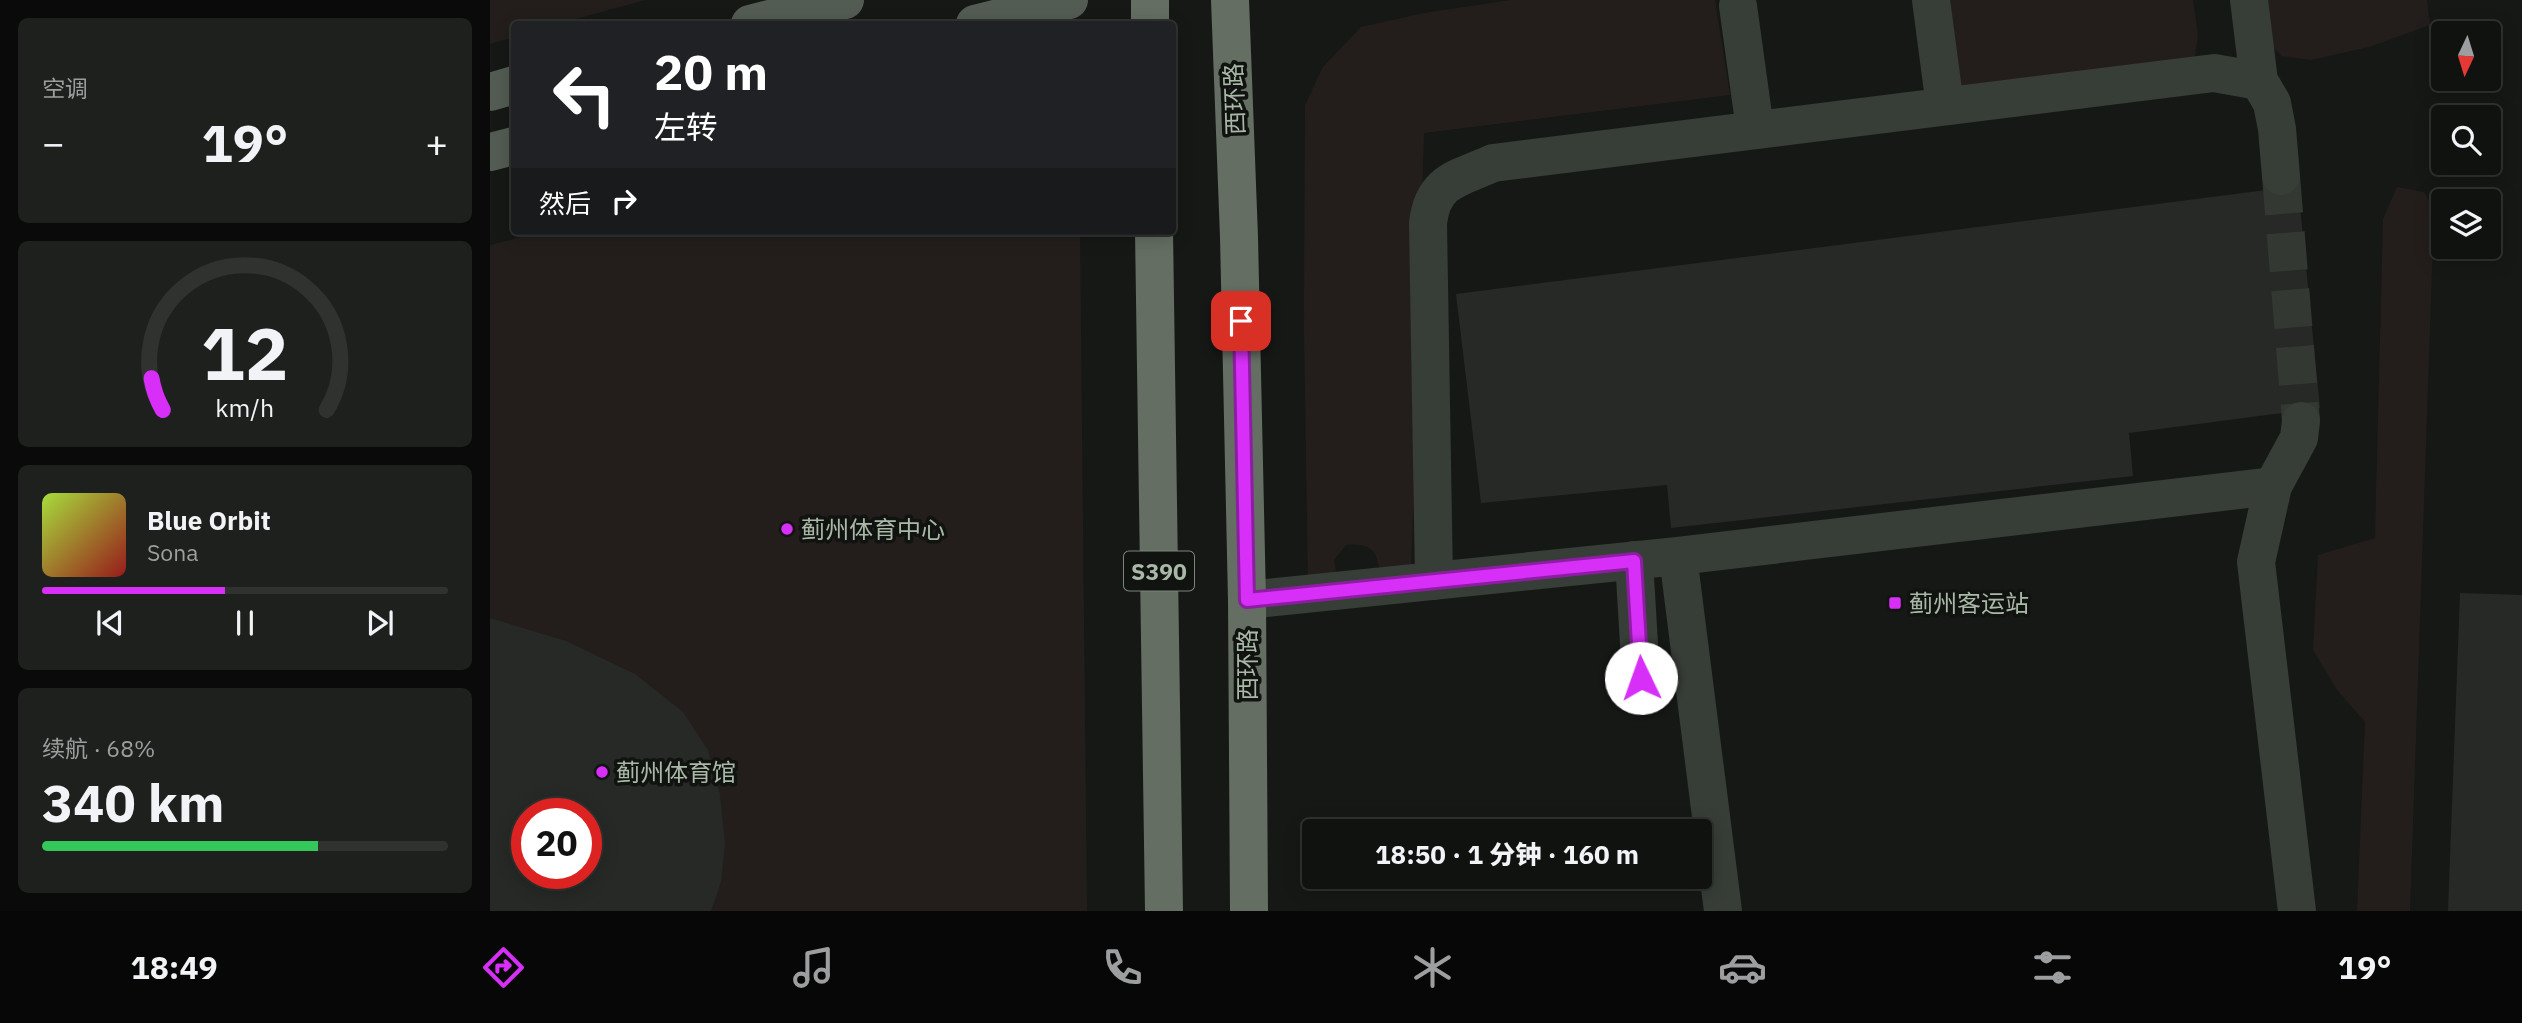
<!DOCTYPE html>
<html lang="zh">
<meta charset="utf-8">
<style>
body{margin:0;font-family:"IBM Plex Sans","Noto Sans SC",sans-serif;background:#1e201e;color:#f1f3f6;height:100vh;display:flex;flex-direction:column;font-size:26px;white-space:nowrap}
*{box-sizing:border-box;margin:0}
p{font-size:23px;color:#9c9e9f}
.icon{flex:none;width:38px;height:38px;fill:none;stroke:currentColor;stroke-width:2;stroke-linecap:round;stroke-linejoin:round}
.map{position:relative;flex:1;overflow:hidden}
.sheet{display:flex;flex-direction:column;gap:18px;padding:18px;background:#090a09;width:490px}
.sheet>*{flex:none}
.top-card{position:absolute;left:21px;top:21px;width:665px;height:214px;border-radius:7px;box-shadow:0 4px 18px #0003,0 0 0 2px #303230;background:#202124;color:#fff;overflow:hidden}
.needle{width:46px;rotate:184deg}
.buttons{position:absolute;left:1941px;top:21px;display:grid;gap:14px}
.buttons a{display:grid;place-items:center;width:70px;height:70px;border-radius:7px;background:#101210;box-shadow:0 4px 18px #0003,0 0 0 2px #303230;font-size:35px}
.speed{position:absolute;left:21px;top:798px;display:flex;gap:14px;font-size:35px;font-weight:700;text-align:center}
.speed>*{display:grid;place-content:center;width:91px;height:91px;border-radius:50%;background:#101210;box-shadow:0 4px 18px #0003,0 0 0 2px #303230;line-height:1}
.speed .limit{border:10px solid #d22;background:#fff;color:#111}
.pin{position:absolute;display:grid;place-items:center;width:60px;height:60px;color:#fff;margin:-30px;border-radius:14px;box-shadow:0 4px 10px #0006}
.me{position:absolute;width:77px;margin:-38px;rotate:357deg;stroke-linejoin:round;filter:drop-shadow(0 0 5px #0008)}
.turn{display:flex;align-items:center;gap:24px;height:147px;padding:0 28px;font-size:32px}
.turn .icon{width:91px;height:91px;stroke-width:2.5}
.turn b{display:block;font-size:49px;line-height:60px}
.then{display:flex;align-items:center;height:66px;padding:0 28px;background:#0003;gap:14px;font-size:26px}
.big{font-size:52px;font-weight:800;line-height:1.1}
.sheet .card{flex:1;display:flex;flex-direction:column;justify-content:center;gap:10px;min-width:0;padding:0 24px;border-radius:10px;background:#1e201e}
.sheet .dial{align-items:center;gap:0}
.dial svg{height:182px;overflow:visible;fill:none;stroke:#303230;stroke-width:7;stroke-linecap:round;text-anchor:middle}
.dial text{fill:#f1f3f6;stroke:none}
.song{display:flex;align-items:center;gap:21px}
.cover{width:84px;height:84px;border-radius:10px;background:linear-gradient(135deg,hsl(80 70% 55%),hsl(0 70% 35%))}
.played{height:7px;border-radius:4px;background:linear-gradient(90deg,#d72ff7 45%,#303230 45%)}
.keys{display:flex;justify-content:space-around;direction:ltr}
.heat{display:flex;justify-content:space-between;align-items:center;font-size:38px;direction:ltr}
.charge{height:10px;border-radius:5px;background:linear-gradient(90deg,#34c759 68%,#303230 0)}
.trip{position:absolute;left:812px;top:819px;width:410px;height:70px;border-radius:7px;background:#101210;box-shadow:0 4px 18px #0003,0 0 0 2px #303230;font-weight:800;line-height:70px;text-align:center}
.tabs{display:flex;height:112px;justify-content:space-around;align-items:center;background:#060706;color:#9c9e9f}
.tabs .icon{width:49px;height:49px}
.tabs .active{color:#d72ff7}
.tabs b{font-size:32px;color:#f1f3f6}
main{display:flex;flex:1;min-height:0}
.map>svg:first-child{display:block}
.green{fill:#231e1c;fill-rule:evenodd}
.building{fill:#262926;fill-rule:evenodd}
.lines{fill:none;stroke-linecap:round;stroke-linejoin:round}
.minor-tunnel{stroke:#333833;stroke-width:38;stroke-dasharray:38 19;stroke-linecap:butt}
.minor{stroke:#373d37;stroke-width:38}
.major{stroke:#535c53;stroke-width:38}
.highway{stroke:#646e62;stroke-width:38}
.route-casing{stroke:#8c1fa1;stroke-width:18}
.route{stroke:#d72ff7;stroke-width:12}
.poi-dot{fill:#d72ff7;stroke:#111311;stroke-width:2.5}
.labels{text-anchor:middle;dominant-baseline:central;stroke-width:7;stroke-linejoin:round;paint-order:stroke}
.shield{fill:#111311;stroke:#7b867a;stroke-width:2}
.shield-label{font-size:23px;font-weight:bold;fill:#a9b8a7}
.street-label{font-size:24px;fill:#a9b8a7;stroke:#111311}
.poi-label{font-size:24px;fill:#a9b8a7;stroke:#111311;text-anchor:start}
</style>
<main>
<section class="sheet">
<div class="card"><p>空调</p>
<div class="heat"><a>−</a><b class="big">19°</b><a>+</a></div>
</div>
<div class="card dial"><svg viewBox="0 0 100 80">
<path d="M14 69A42 42 0 1 1 86 69"/>
<path d="M14 69A42 42 0 0 1 9 55" stroke="#d72ff7"/>
<text x="50" y="56" font-size="32" font-weight="700">12</text>
<text x="50" y="72" font-size="11">km/h</text>
</svg></div>
<div class="card">
<div class="song"><i class="cover"></i><div><b>Blue Orbit</b><p>Sona</p></div></div>
<div class="played"></div>
<div class="keys"><svg class="icon" aria-label="previous" viewBox="0 0 24 24"><path d="M18 5L8 12l10 7zM5 5v14"/></svg><svg class="icon" aria-label="pause" viewBox="0 0 24 24"><path d="M8 5v14M16 5v14"/></svg><svg class="icon" aria-label="next" viewBox="0 0 24 24"><path d="M6 5l10 7-10 7zM19 5v14"/></svg></div>
</div>
<div class="card"><p>续航 · 68%</p><b class="big">340 km</b><div class="charge"></div></div>
</section>
<div class="map">
<svg width="2032" height="911" viewBox="0 0 2032 911">
<rect width="100%" height="100%" fill="#161816"/>
<path class="green" d="M0,0h155l-87,24h-44v13l-24,7z
M1021,0h204l15,95 -306,38 -13,445 -30,4c-3,-26 -4,-40 -35,-37l-12,15 4,23 -30,2 -4,-259 1,-221 18,-38 38,-40 63,-14z
M1452,0h251l5,34 -5,35 -230,27z
M1768,0h169l3,25 -61,22 -58,13 -29,-4 -16,-16z
M1907,187l27,5 10,18 -24,701h-53l8,-189 -28,-32 -24,-40 5,-95 57,-17 8,-319z
M57,231h533l7,680h-597v-666zM37,814h59v59h-59z"/>
<path class="building" d="M1808,186l22,222 -191,25 4,43 -462,52 -4,-43 -186,18 -25,-209z
M1970,593l62,2v316h-74z
M0,618l76,23 69,33 48,38 25,38 12,45 5,49 -4,38 -10,29h-221zM37,814h59v59h-59z"/>
<g class="lines">
<path class="minor-tunnel" d="M1791,176l20,245"/>
<path class="minor" d="M1441,0l14,106
M1759,0l10,81 13,22 5,26 4,47
M1248,6l17,123
M1188,556l45,355
M1144,560l7,118
M944,581l-6,-358c5,-43 30,-44 65,-60l721,-90 45,8
M757,600l431,-44 595,-70
M1807,911l-41,-349 17,-76 26,-48 2,-17"/>
<path class="major" d="M260,24l95,-24
M485,24l94,-24
M0,92l24,-7
M0,152l24,-6"/>
<path class="highway" d="M660,0v24
M740,0l9,237 8,363 2,311
M664,231l10,680"/>
</g>
<g class="lines">
<defs>
<path id="route" d="M751,321l6,279 387,-39 7,117"/>
</defs>
<use href="#route" class="route-casing"/>
<use href="#route" class="route"/>
</g>
<g class="poi-dot">
<circle cx="297" cy="529" r="7"/>
<rect x="1398" y="596" width="14" height="14" rx="3.5"/>
<circle cx="112" cy="772" r="7"/>
</g>
<g class="labels">
<rect class="shield" x="634" y="551.5" width="70" height="39" rx="5"/>
<g class="shield-label">
<text x="669" y="571">S390</text>
</g>
<g class="street-label">
<text transform="translate(744 99) rotate(-92)">西环路</text>
<text transform="translate(757 665) rotate(-90)">西环路</text>
</g>
<g class="poi-label">
<text x="311" y="529">蓟州体育中心</text>
<text x="1419" y="603">蓟州客运站</text>
<text x="126" y="772">蓟州体育馆</text>
</g>
</g>
</svg>
<div class="buttons">
<a><svg class="needle" viewBox="-14 -14 28 28"><path d="M0-13l5 13h-10z" fill="#e53935"/><path d="M0 13l5-13h-10z" fill="#9c9e9f"/></svg></a>
<a><svg class="icon" aria-label="search" viewBox="0 0 24 24"><circle cx="10" cy="10" r="6"/><path d="M15 15l6 6"/></svg></a>
<a><svg class="icon" aria-label="layers" viewBox="0 0 24 24"><path d="M12 4l9 5-9 5-9-5zM3 14l9 5 9-5"/></svg></a>
</div>
<div class="speed"><div class="limit">20</div></div>
<div class="pin" style="left:751px;top:321px;background:#d93025"><svg class="icon" aria-label="arrive" viewBox="0 0 24 24"><path d="M6 21V4h12l-3 4 3 4H6"/></svg></div>
<svg class="me" style="left:1151px;top:678px" viewBox="-20 -20 40 40"><circle r="19" fill="#fff"/><path d="M0-13L10 11 0 6-10 11z" fill="#d72ff7"/></svg>
<div class="trip">18:50 · 1 分钟 · 160 m</div>
<div class="top-card">
<div class="turn"><svg class="icon" aria-label="left" viewBox="0 0 24 24"><path d="M17 20v-9H6M10 6l-5 5 5 5"/></svg><div><b>20 m</b>左转</div></div>
<div class="then">然后<svg class="icon" aria-label="right" viewBox="0 0 24 24"><path d="M7 20v-9h11M14 6l5 5-5 5"/></svg></div>
</div>
</div>
</main>
<nav class="tabs">
<b>18:49</b>
<svg class="icon active" aria-label="directions" viewBox="0 0 24 24"><path d="M12 3l9 9-9 9-9-9zM9 14v-3h6M13 9l2 2-2 2"/></svg>
<svg class="icon" aria-label="music" viewBox="0 0 24 24"><path d="M9 18V5l10-2v13"/><circle cx="6" cy="18" r="3"/><circle cx="16" cy="16" r="3"/></svg>
<svg class="icon" aria-label="phone" viewBox="0 0 24 24"><path d="M5 4h4l2 5-3 2q2 4 5 5l2-3 5 2v4C11 20 4 13 5 4z"/></svg>
<svg class="icon" aria-label="climate" viewBox="0 0 24 24"><path d="M12 3v18M4 7l16 10M4 17L20 7"/></svg>
<svg class="icon" aria-label="car" viewBox="0 0 24 24"><path d="M5 17H2v-5l4-1 3-4h7l3 4 3 1v5h-3M9 17h6M6 11h13"/><circle cx="7" cy="17" r="2"/><circle cx="17" cy="17" r="2"/></svg>
<svg class="icon" aria-label="filters" viewBox="0 0 24 24"><path d="M4 7h16M4 17h16"/><circle cx="9" cy="7" r="2"/><circle cx="15" cy="17" r="2"/></svg>
<b>19°</b>
</nav>
